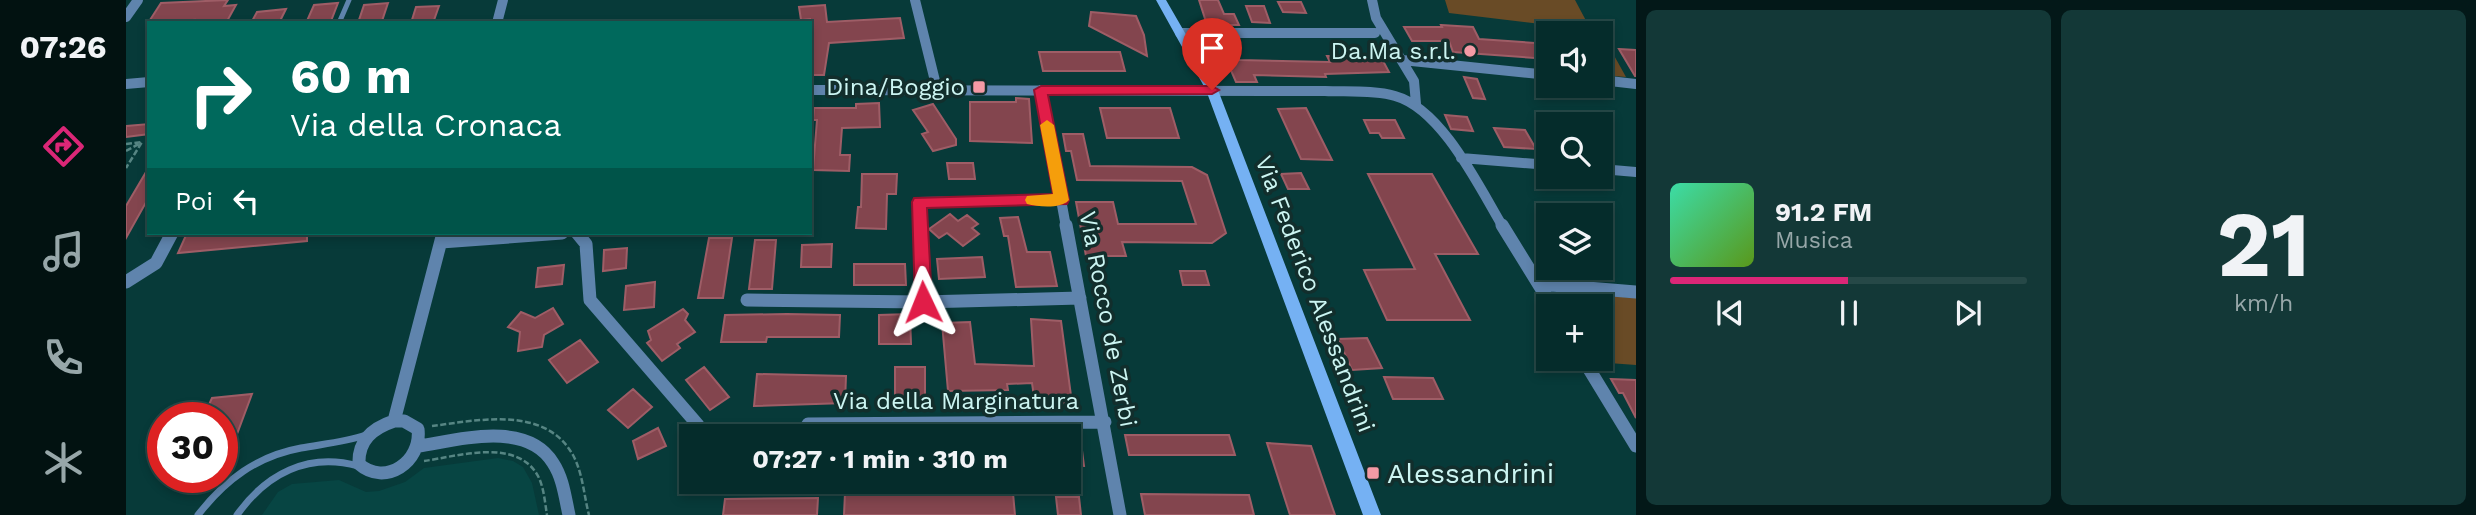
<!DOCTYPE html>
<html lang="it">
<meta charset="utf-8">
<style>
body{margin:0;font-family:"Work Sans",sans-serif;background:#133837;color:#f1f3f6;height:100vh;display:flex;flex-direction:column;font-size:26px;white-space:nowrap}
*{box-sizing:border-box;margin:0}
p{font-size:23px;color:#97a7a9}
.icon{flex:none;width:38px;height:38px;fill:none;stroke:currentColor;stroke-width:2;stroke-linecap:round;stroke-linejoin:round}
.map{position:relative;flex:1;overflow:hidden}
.sheet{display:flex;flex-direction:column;gap:10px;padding:10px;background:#031818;width:840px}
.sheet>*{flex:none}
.banner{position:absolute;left:21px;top:21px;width:665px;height:214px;border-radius:0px;box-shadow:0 4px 10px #0003,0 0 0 2px #264847;background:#00695c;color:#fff;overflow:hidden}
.controls{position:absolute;left:1410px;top:21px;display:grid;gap:14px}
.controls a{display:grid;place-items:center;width:77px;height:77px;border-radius:0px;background:#052c2b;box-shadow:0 4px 10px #0003,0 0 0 2px #264847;font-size:35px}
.speed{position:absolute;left:21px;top:402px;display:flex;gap:14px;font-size:35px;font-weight:700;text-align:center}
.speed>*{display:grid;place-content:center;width:91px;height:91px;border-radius:50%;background:#052c2b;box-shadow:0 4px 10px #0003,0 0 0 2px #264847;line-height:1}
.speed .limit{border:10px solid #d22;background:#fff;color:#111}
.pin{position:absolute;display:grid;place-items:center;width:60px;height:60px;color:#fff;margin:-72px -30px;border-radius:50% 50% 50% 0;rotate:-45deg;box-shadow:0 0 7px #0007}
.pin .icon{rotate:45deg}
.me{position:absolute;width:77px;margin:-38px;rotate:358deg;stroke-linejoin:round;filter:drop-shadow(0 0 5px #0008)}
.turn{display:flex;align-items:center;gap:24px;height:147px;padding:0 28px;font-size:32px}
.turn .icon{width:91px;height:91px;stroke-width:2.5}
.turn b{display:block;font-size:49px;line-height:60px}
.then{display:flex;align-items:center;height:66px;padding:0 28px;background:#0003;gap:14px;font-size:26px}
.sheet .widget{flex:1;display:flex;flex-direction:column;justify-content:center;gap:10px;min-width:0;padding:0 24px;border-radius:10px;background:#133837}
.sheet .dial{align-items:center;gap:0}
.dial b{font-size:91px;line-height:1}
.song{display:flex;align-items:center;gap:21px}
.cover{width:84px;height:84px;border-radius:10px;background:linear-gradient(135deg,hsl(160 70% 55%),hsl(90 70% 35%))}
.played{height:7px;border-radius:4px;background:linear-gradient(90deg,#db2777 50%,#264847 50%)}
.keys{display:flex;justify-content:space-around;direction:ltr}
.sheet .tiles{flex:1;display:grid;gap:10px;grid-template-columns:repeat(2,1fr)}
.trip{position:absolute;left:553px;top:424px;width:402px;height:70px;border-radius:0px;background:#052c2b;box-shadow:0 4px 10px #0003,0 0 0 2px #264847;font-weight:700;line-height:70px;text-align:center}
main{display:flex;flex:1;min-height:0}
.tab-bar{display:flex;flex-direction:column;width:126px;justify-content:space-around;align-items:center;background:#021211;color:#97a7a9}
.tab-bar .icon{width:49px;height:49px}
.tab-bar .on{color:#db2777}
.tab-bar b{font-size:32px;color:#f1f3f6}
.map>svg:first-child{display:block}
.built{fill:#074543}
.green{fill:#694b26}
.building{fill:#83454e;stroke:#9e5d66;stroke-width:2}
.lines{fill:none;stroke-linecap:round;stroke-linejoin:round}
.path{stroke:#568583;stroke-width:2.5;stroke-dasharray:6 2.5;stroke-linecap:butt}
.lane-far1{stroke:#5f84ad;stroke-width:5}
.lane{stroke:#5f84ad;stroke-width:7}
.street-far1{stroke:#5f84ad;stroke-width:10}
.street{stroke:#5f84ad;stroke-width:13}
.secondary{fill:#75b1f3;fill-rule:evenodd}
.route{fill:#e11d48;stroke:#92132f;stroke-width:2}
.slow{fill:#f59e0b}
.poi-dot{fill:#f49aa5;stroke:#122e2c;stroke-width:2.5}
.labels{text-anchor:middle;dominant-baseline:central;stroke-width:7;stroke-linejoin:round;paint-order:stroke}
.poi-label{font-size:24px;fill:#ccf5f2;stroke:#122e2c;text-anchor:end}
.street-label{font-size:24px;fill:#ccf5f2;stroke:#122e2c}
.near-poi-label{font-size:28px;fill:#ccf5f2;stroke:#122e2c;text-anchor:start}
</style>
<main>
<nav class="tab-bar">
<b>07:26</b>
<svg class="icon on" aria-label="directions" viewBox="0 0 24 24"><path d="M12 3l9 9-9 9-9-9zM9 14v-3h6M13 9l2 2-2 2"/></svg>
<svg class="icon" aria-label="music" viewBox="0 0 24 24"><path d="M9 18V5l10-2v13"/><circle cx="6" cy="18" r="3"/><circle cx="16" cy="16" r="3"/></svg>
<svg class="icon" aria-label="phone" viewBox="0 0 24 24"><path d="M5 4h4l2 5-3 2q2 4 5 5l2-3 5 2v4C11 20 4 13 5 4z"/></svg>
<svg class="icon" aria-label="climate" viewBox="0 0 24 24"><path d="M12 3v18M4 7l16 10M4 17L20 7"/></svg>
</nav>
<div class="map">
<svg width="1510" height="515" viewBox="0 0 1510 515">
<rect width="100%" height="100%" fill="#073a39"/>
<path class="built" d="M372,458l15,3 10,6 9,16 7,32h-277l16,-23 14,-8 47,-4 27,12 13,-1 26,-9 19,-14z"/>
<path class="green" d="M1319,0h130l16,30 -142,-17z
M1475,41h5l20,36 -25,-2z
M1435,292l75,6v67l-41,-3 -2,-3h8v-53h-43l-6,-9z"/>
<path class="building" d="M102,0l-4,6 12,-1 -10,18h-34l2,-3 -46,3 13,-20z
M1073,0h19l6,14h10l5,11h-32z
M1152,2h23l5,11 -23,-1z
M212,3l-7,18 -25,2 8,-18z
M262,3l-6,18 -24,2 6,-18z
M699,5l2,17 73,-4 4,20 -75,5 -5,32h-14v-56l-9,1 -2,-13z
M313,6l-6,17h-22l5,-16z
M1120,6h18l6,17 -18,-1z
M160,9l-7,14h-28l6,-11z
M965,12l45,4 8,19 3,21 -58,-30z
M1315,25l32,2 6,12 70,5v15l-96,-7 -4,-11h-37l-8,-14h38z
M1085,41h20l8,19 91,2 -3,-6h25l2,3h28l7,13 -64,2 1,3 -72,-2 3,7h-21l-13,-30h-7z
M1493,49l17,1v26h-1z
M913,52h81l5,19h-82z
M1338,77l13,2 8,20 -12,-1z
M890,98l13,1 3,44 -62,-2v-39h46z
M753,103l1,24 -38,1 -2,27h10l-1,16 -36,-1 4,-50h-4l1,-12h42v-4z
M807,104l23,35v6l-23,6 -11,-17 6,-2 -15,-22z
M974,108h70l9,30h-72z
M1180,108l26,52 -31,-1 -23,-50z
M1319,115l22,2 6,14 -22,-2z
M1238,120h31l9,18h-22l-3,-5h-9z
M23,124v10l-23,3v-11z
M1368,128l31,2 11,19 -32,-2z
M937,134h20l7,32 102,1 15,8 19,58 -14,10 -90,-1 4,14h-40l-10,-54h37l5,22h78l-14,-43 -105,-1 -6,-29h-5z
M821,163h26l2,16h-26z
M23,167v30l-23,41v-32z
M1175,173l8,16h-21l-7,-15z
M736,174h35l-1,20h-9l-1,35 -30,-1 2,-21h3z
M1242,174h64l46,80h-43l35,66h-83l-23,-50 51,-1z
M824,214l8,7 9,-6 11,9 -6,4 7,6 -16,12 -16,-13 -8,5 -10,-9z
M892,217l9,35h23l7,34 -41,1 -8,-51h-4l-4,-18z
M61,233h120v8l-129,12z
M583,238h23l-9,60h-25z
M629,240h21l-4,49h-23z
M706,244l-1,23h-30l1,-22z
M501,248l-1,20 -23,3 1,-21z
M856,257l3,20 -46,2 -2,-20z
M728,264h51l1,21h-52z
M438,265l-2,19 -26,3 2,-19z
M1054,271h25l4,14h-26z
M529,282l-1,25 -30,3 2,-24z
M427,308l10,16 -19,11 -2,12 -24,4 2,-19 -12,-5 13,-15 14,6z
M557,309l5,5 -3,6 10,12 -18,12 3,4 -18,13 -15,-18 4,-3 -3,-9z
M661,314l53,1 -1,22h-72l-1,5h-45l4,-27z
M784,314l1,30h-32v-29z
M905,319l30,2 11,82 -37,1 -3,-21 -25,1 1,6 -60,1 -6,-68 28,-1 5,42 59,2z
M1241,338l15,30 -30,2 -14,-31z
M454,340l18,22 -31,21 -18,-23z
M578,367l25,30 -19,13 -24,-30z
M769,367h30v29h-30z
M631,374l89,2 -1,27 -91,3z
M1258,377l49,1 10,21h-50z
M1485,379l25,1v38l-13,-25h-4z
M507,389l19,18 -24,21 -20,-18z
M126,394l-15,40 -15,2v-18h-19l9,-20z
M532,428l8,18 -28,13 -5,-18z
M943,435h11l4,31 -15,-1z
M999,435h104l6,20h-106z
M1141,443l44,3 24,69h-45z
M719,493h168l2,22h-171z
M1015,494l108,1 5,20h-109z
M930,497h23l2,18h-23z
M692,498l-1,17h-94l2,-16z"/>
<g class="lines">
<path class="path" d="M0,144l16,-2 -16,26
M0,151l13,-7
M306,426c47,-6 115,-21 142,31 9,18 10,39 15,58
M298,461c35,-5 95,-24 115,17 5,11 6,25 8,37"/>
<path class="lane-far1" d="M213,23l10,-23"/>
<path class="lane" d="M72,515c27,-35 59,-59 103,-67 22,-4 44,-6 65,-13
M111,515c29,-41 71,-63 121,-49"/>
<path class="street-far1" d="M789,0l22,89
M1246,0l4,18 38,63 2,23
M0,17l12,-17
M371,23l6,-23
M1054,33h195
M1276,60l147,15
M1475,80l35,4
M0,84l23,-2
M684,90l515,1c22,1 49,-1 70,5 47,13 84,91 108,131
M915,90l25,137
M1335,158l88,7
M1475,169l35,3
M794,227l-1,-25 143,-2"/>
<path class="street" d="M794,225l3,77
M940,225l54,290
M1376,225l50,81
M451,233l9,11 4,56 108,125
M315,242l121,-9
M0,282l30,-19 16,-30
M1413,284l97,8
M621,300l176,2 157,-4
M1457,359l53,87
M268,421l49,-188
M268,421h10l14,8c4,33 -33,58 -59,35 -1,-24 14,-36 35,-43z
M682,424l297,-2
M293,446c39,-6 108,-26 134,17 10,15 12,34 16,52"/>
<path class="secondary" d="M1030,0h10l52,90 163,425h-18l-157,-425z"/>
</g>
<path class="route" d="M915,86h171l7,4 -7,4 -164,1 21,105 -2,4 -140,4 5,94 -3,5h-12l-2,-5 -3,-100 2,-4 139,-4 -19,-104z"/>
<path class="slow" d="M921,120l7,5 15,75c-8,9 -30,7 -42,4l-2,-4 2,-4 26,-2 -13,-69z"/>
<g class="poi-dot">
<circle cx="1344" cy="51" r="7"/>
<rect x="846" y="80" width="14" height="14" rx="3.5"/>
<rect x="1240" y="466" width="14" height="14" rx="3.5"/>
</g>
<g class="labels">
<g class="poi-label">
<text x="1330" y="51">Da.Ma s.r.l.</text>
<text x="839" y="87">Dina/Boggio</text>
</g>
<g class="street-label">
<text transform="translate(1189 294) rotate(69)">Via Federico Alessandrini</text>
<text transform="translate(982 319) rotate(79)">Via Rocco de Zerbi</text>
<text x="830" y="401">Via della Marginatura</text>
</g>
<g class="near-poi-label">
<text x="1261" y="473">Alessandrini</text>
</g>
</g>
</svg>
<div class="controls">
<a><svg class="icon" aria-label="sound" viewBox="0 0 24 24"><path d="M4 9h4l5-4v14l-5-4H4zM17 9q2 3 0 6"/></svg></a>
<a><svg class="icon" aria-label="search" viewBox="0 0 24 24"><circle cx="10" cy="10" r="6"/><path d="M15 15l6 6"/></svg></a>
<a><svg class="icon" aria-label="layers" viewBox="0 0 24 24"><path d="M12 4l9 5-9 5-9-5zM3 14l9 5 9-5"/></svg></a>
<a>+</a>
</div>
<div class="speed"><div class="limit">30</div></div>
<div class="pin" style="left:1086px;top:90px;background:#d93025"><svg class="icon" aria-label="arrive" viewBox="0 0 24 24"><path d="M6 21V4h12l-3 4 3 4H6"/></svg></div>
<svg class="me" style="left:797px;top:302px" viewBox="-20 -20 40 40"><path d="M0-17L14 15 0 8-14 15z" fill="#e11d48" stroke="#fff" stroke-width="4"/></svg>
<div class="trip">07:27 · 1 min · 310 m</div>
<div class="banner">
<div class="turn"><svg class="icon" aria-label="right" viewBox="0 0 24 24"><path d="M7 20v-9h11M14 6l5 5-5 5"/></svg><div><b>60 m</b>Via della Cronaca</div></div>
<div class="then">Poi<svg class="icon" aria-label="left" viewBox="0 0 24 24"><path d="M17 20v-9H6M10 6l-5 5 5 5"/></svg></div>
</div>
</div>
<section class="sheet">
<div class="tiles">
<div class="widget">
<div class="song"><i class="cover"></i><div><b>91.2 FM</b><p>Musica</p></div></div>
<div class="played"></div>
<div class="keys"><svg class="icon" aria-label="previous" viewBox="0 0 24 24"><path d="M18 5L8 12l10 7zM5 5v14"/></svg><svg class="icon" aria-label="pause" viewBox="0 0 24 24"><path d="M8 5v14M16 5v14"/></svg><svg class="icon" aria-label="next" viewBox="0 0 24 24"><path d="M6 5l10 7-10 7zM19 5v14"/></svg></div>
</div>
<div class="widget dial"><b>21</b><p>km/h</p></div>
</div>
</section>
</main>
